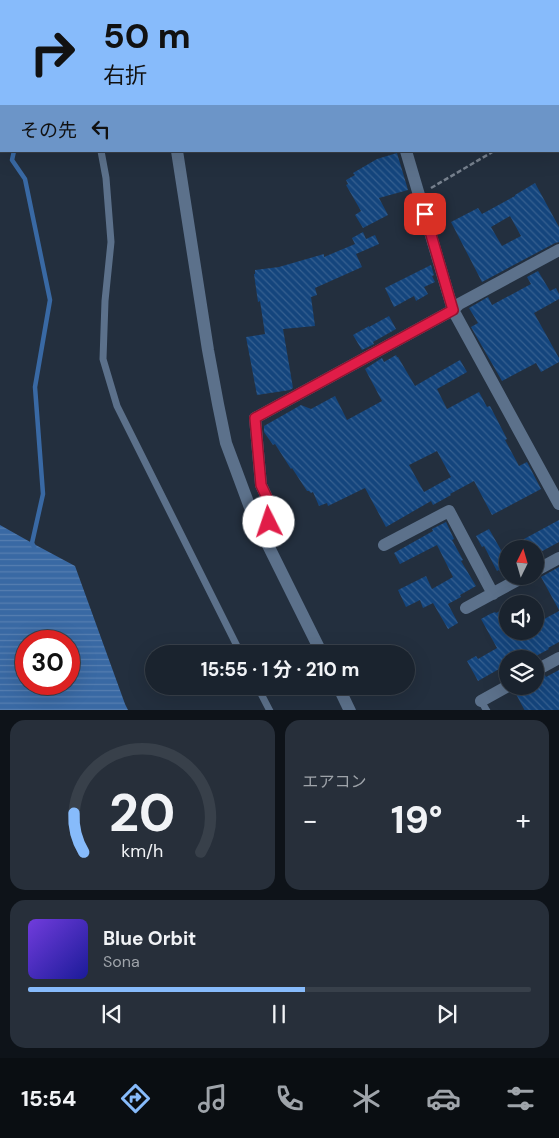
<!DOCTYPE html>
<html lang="ja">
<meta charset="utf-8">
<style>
body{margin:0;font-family:"DM Sans","Noto Sans JP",sans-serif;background:#272f3a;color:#f1f3f6;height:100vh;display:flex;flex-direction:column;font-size:19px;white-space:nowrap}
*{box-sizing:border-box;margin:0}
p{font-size:16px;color:#9fa4aa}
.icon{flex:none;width:28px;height:28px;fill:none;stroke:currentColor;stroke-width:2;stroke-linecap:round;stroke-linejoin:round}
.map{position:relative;height:710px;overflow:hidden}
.details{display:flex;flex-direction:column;gap:10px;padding:10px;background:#0e1319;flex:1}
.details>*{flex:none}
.guide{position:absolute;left:0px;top:0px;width:560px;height:152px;box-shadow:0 5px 20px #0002,0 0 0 1px #38404a;background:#87bbfb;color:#111;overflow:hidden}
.needle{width:32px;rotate:5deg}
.fabs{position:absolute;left:499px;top:540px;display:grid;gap:10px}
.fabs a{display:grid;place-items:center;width:45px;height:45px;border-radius:50%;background:#1a232e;box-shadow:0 5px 20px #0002,0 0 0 1px #38404a;font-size:25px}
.speed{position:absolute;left:15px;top:630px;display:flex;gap:10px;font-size:25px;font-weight:700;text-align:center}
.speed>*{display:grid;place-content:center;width:65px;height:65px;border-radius:50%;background:#1a232e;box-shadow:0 5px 20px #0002,0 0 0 1px #38404a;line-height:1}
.speed .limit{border:8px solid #d22;background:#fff;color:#111}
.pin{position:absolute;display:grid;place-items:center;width:42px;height:42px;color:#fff;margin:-21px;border-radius:10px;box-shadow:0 2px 8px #0006}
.me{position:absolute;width:55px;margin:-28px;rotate:356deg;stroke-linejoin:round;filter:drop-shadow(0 0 4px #0008)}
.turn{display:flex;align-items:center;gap:18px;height:105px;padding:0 20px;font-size:22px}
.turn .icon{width:65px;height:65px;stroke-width:2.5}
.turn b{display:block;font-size:35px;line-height:42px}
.then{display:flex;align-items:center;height:48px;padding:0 20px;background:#0003;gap:10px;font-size:19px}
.big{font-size:38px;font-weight:700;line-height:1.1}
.details .widget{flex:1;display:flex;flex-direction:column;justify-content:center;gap:8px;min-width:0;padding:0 18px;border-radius:15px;background:#272f3a}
.details .dial{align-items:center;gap:0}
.dial svg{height:130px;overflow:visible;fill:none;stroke:#38404a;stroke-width:7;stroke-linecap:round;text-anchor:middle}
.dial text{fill:#f1f3f6;stroke:none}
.song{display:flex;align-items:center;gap:15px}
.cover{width:60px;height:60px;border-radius:8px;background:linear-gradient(135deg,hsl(260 70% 55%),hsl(240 70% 35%))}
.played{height:5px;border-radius:2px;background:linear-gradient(90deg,#87bbfb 55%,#38404a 55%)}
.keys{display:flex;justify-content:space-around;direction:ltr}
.heat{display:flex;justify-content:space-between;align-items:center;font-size:28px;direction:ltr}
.details .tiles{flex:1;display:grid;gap:10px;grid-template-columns:1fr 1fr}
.widget:last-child{grid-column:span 2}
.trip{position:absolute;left:145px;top:645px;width:270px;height:50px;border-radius:25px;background:#1a232e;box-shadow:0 5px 20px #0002,0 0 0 1px #38404a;font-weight:700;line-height:50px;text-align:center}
.tab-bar{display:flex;height:80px;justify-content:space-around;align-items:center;background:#0a0e12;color:#9fa4aa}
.tab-bar .icon{width:35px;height:35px}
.tab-bar .active{color:#87bbfb}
.tab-bar b{font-size:22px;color:#f1f3f6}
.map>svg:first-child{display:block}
.water{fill:url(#water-rules);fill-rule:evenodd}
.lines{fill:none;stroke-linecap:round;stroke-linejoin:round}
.stream{stroke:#3969a4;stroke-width:4.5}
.building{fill:url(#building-back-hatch);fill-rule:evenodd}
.path{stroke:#77818e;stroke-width:2.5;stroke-dasharray:5 2.5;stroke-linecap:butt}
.service{stroke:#5c718b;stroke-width:7}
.minor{stroke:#5c718b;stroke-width:12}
.motorway{stroke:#adccf3;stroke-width:15}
.route-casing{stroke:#92132f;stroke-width:12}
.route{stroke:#e11d48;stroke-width:9}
</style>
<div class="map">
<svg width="559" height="711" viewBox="0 0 559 711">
<defs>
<pattern id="water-rules" width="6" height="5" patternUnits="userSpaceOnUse" patternTransform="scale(1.25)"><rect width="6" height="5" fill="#3969a4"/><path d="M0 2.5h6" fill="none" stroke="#567fb1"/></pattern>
<pattern id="building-back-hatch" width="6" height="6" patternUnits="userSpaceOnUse" patternTransform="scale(1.25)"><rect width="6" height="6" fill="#14457d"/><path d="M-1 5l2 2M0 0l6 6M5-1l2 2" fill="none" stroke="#366090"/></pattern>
</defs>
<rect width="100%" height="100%" fill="#232f3e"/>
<path class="water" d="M0,525l32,18 43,23 50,138 3,6h-128zM26,641h43v43h-43z"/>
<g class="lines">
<path class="stream" d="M0,65l1,6
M14,151l-2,9 13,19 25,121 -15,87 8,107 -11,49 2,4"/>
</g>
<path class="building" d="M397,153l11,37 -29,8 9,17 -25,13 -8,-13 6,-4 -15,-26 2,-1 -2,-4 9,-5 -2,-2 24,-14z
M535,183l24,44v15l-4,1 -73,39 -31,-60 27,-14 4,6 33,-18v-1zM510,216l11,20 -19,10 -11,-19z
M363,232l3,7 9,-4 4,9 -23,10 6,13 -47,21 2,7 -6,2 4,29 -32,3 10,59 -3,2 -33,5 -11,-58 19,-3 -5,-33 -2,1 -4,-28h1v-4l24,-3 45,-13v3l31,-13 -3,-6z
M431,265l3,10 -2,1 3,6 -11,5 4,7 -12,7 -2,-5 -20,11 -9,-19z
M538,271l12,20 6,-3 3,6v5l-25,14 25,45v4l-18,10 -5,-9 -34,18 -31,-54 7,-4 -9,-15 19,-11 4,8 39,-21 -4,-7z
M389,316l7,13 -23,13 1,2 -12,6 -9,-15 16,-9v1z
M396,355l1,2h1l17,29 45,-26 7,12 -30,17 10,20 32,-17 8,15 3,-1 17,33 -2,1 14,26 8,-4 14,27 -49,26 -18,-34 -24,13 1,1 -18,10 -2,-4 -45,26 -21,-39 -37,18 -1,-3 -8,3 -6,-14 -2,1 -2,-2h-2l-15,-23 -1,1 -16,-25 -2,1 -9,-13v-6l37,-21 10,4 24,-13 12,24 35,-19 -17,-32 17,-11 2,4zM437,451l14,26 -27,15 -15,-27z
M559,520v22l-24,13v-6h-27v27l-4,2 -5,-8 -2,1 -13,-25 -2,1 -6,-11 13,-7 12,21 1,1z
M446,522l8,17 -2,1 11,20 -2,1 15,25 -16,9 1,2 -13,7 10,19 -10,6 -15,-26 -10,5 -3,-8 -14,7 -8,-17 28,-14 6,13 21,-12 -16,-32 -37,19 -6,-11 39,-22 -1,-2z
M559,567v43l-18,-33z
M504,609l4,6v16h27v-7l24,-13v31l-11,6 1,1 -13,7 2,4 -3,2v-5l-4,2h-23v8l-8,5 -1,-3 -21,12 -11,-20 9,-5 2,3 19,-11 -16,-29 9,-5 5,-2 1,1z
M559,670v41h-34l-9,-17 3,-2 -3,-6h19v-7l10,-4 1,2z"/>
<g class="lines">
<path class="path" d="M431,188l63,-37"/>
<path class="service" d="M60,0v1
M101,151l5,27 5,64 -6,59 -2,58 14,47 124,248
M257,686l13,25
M481,701l6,10"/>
<path class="minor" d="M157,0v1
M359,0v1
M546,0v1
M179,1v-1
M559,38v1
M177,151l31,199 10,54 8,39 26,70 70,141
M406,151l47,159 106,194
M261,533l8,-12 2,-9 -2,-10 -8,-17 -6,-67 198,-108 6,-6 100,-54
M384,545l65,-34 44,83
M535,571l24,-13
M466,608l59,-32
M535,671l24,-13
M338,686l12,25
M481,701l27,-15"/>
<path class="motorway" d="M13,1l2,-1
M0,9h1"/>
</g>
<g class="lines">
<defs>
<path id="route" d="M269,522l2,-10 -2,-10 -8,-17 -6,-67 198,-108 -28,-96"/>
</defs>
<use href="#route" class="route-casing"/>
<use href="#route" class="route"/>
</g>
</svg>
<div class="fabs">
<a><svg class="needle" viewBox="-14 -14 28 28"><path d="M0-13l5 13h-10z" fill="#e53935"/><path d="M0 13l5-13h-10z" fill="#9fa4aa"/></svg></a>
<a><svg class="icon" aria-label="sound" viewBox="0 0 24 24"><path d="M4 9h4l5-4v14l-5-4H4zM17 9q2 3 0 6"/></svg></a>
<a><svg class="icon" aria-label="layers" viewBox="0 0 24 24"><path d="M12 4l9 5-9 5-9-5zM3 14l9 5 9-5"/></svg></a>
</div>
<div class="speed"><div class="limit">30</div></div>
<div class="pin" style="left:425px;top:214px;background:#d93025"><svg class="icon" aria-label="arrive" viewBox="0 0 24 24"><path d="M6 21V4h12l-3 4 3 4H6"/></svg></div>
<svg class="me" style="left:269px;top:522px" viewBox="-20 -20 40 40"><circle r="19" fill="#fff"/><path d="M0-13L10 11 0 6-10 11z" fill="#e11d48"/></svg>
<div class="trip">15:55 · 1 分 · 210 m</div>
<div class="guide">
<div class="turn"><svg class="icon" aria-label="right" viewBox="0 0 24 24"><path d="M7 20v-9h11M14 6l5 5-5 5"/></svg><div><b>50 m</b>右折</div></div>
<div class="then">その先<svg class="icon" aria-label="left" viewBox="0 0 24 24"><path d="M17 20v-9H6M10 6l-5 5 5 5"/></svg></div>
</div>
</div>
<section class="details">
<div class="tiles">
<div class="widget dial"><svg viewBox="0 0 100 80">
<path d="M14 69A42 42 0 1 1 86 69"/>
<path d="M14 69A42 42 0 0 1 8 45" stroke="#87bbfb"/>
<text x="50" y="56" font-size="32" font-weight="700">20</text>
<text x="50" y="72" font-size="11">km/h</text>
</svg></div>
<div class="widget"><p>エアコン</p>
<div class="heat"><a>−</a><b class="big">19°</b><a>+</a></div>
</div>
<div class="widget">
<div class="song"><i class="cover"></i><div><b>Blue Orbit</b><p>Sona</p></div></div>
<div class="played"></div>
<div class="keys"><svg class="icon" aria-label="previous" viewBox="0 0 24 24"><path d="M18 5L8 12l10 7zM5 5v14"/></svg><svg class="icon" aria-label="pause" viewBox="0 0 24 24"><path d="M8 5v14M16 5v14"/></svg><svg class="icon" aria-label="next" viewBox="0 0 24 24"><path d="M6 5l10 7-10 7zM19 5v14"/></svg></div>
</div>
</div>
</section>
<nav class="tab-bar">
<b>15:54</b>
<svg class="icon active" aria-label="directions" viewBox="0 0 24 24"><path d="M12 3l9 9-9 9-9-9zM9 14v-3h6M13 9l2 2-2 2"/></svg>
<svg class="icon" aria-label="music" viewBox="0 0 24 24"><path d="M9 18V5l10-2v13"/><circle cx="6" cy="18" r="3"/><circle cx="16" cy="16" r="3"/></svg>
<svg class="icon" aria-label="phone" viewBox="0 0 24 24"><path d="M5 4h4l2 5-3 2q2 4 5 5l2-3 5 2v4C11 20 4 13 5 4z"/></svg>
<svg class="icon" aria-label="climate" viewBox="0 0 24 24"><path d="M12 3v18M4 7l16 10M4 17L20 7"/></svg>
<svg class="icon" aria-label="car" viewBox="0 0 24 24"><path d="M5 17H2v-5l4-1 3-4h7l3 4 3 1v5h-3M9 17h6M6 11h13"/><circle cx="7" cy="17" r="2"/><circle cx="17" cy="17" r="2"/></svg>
<svg class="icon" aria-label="filters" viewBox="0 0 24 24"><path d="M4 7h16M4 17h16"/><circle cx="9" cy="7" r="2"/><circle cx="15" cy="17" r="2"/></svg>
</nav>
